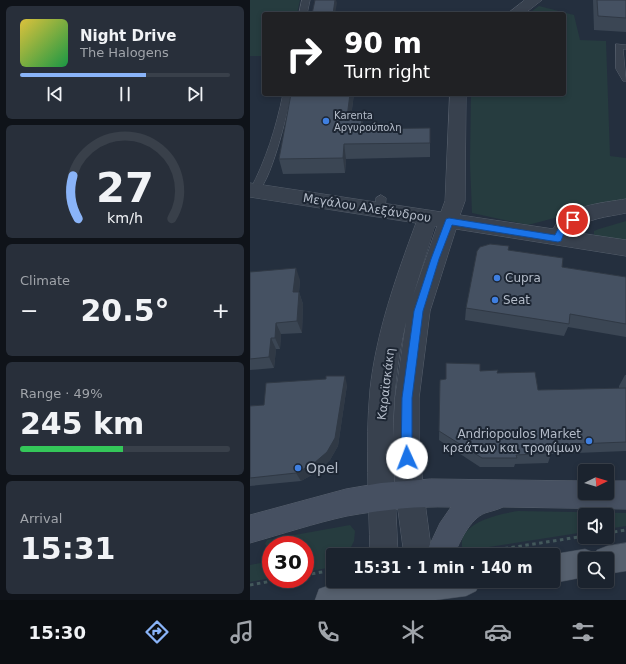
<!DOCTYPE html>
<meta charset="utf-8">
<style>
body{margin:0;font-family:"DejaVu Sans",sans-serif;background:#282f3a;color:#f1f3f6;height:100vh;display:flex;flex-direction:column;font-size:15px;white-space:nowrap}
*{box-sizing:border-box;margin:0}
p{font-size:13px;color:#a0a4aa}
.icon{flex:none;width:22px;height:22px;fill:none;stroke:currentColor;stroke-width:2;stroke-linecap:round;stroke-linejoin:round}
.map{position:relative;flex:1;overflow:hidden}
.sheet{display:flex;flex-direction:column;gap:6px;padding:6px;background:#0f1319;width:250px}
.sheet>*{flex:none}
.top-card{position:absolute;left:12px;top:12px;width:304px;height:84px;border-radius:4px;box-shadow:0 2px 6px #0003,0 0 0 1px #39404a;background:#202124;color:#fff;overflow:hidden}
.needle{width:26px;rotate:85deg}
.buttons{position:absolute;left:328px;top:464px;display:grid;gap:8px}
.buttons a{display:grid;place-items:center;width:36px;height:36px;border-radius:4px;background:#1b232e;box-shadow:0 2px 6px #0003,0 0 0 1px #39404a;font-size:20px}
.speed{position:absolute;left:12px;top:536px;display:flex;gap:8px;font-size:20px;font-weight:700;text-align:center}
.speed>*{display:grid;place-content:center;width:52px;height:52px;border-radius:50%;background:#1b232e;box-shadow:0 2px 6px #0003,0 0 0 1px #39404a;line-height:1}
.speed .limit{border:6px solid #d22;background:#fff;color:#111}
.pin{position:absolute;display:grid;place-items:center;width:34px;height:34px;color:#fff;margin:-17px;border:2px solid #fff;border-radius:50%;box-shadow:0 1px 4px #0007}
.me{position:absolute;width:44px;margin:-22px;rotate:358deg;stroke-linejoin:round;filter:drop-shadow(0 0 3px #0008)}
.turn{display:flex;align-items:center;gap:14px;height:84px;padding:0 16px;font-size:18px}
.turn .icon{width:52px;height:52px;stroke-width:2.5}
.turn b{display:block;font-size:28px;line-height:34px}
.big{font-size:30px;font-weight:700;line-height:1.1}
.sheet .tile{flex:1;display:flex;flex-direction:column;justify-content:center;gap:6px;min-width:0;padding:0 14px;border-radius:6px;background:#282f3a}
.sheet .dial{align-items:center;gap:0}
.dial svg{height:104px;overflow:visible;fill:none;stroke:#39404a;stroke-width:7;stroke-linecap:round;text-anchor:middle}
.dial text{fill:#f1f3f6;stroke:none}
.song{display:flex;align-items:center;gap:12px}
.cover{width:48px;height:48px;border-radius:6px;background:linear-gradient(135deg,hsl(50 70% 55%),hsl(140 70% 35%))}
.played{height:4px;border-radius:2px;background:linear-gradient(90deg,#8ab4f8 60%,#39404a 60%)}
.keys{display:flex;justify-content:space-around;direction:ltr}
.heat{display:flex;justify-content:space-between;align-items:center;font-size:22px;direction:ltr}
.charge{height:6px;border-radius:3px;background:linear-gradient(90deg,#34c759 49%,#39404a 0)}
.trip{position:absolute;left:76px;top:548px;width:234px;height:40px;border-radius:4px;background:#1b232e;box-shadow:0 2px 6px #0003,0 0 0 1px #39404a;font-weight:700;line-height:40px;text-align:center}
.menu{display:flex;height:64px;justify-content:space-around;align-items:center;background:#0b0e12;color:#a0a4aa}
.menu .icon{width:28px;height:28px}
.menu .selected{color:#8ab4f8}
.menu b{font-size:18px;color:#f1f3f6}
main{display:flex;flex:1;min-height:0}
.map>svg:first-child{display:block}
.green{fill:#263c3f}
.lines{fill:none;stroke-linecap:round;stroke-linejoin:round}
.lane-casing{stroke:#565f6c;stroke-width:1}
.street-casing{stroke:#565f6c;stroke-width:1}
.secondary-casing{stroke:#565f6c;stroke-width:1}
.primary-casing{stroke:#414a57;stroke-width:1}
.path{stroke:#44595c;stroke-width:3;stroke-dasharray:3.5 3.5;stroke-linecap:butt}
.lane{fill:#38414e;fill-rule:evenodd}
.street{fill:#38414e;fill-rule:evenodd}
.secondary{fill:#465061;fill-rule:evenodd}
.primary{fill:#56606e;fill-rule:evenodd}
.wall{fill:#3b4654}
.shaded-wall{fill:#303945}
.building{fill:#455162;stroke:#303945}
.route{fill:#1a73e8;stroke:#114b97}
.shop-dot{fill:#3f7fe0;stroke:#1d2633;stroke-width:1.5}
.labels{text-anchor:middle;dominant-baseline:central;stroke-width:4;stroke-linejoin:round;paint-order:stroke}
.far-poi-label{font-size:10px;fill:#b4bcc9;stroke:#1d2633;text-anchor:start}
.street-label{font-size:12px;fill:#b4bcc9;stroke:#1d2633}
.poi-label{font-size:12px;fill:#b4bcc9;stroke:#1d2633;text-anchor:start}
.near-poi-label{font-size:14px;fill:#b4bcc9;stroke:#1d2633;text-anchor:start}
</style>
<main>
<section class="sheet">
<div class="tile">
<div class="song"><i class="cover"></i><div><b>Night Drive</b><p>The Halogens</p></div></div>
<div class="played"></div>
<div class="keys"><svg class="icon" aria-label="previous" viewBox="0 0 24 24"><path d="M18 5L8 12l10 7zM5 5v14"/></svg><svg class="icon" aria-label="pause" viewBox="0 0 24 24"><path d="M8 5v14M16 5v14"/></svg><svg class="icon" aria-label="next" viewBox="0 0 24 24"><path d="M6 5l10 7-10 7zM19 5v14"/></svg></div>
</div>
<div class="tile dial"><svg viewBox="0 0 100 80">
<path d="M14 69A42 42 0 1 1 86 69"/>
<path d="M14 69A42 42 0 0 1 10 36" stroke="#8ab4f8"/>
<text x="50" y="56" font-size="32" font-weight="700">27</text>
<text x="50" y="72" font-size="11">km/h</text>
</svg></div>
<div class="tile"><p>Climate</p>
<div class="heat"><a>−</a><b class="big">20.5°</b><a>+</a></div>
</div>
<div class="tile"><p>Range · 49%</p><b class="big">245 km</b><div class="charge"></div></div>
<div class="tile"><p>Arrival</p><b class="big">15:31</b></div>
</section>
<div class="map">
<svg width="376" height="600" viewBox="0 0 376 600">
<rect width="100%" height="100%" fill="#242f3e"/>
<path class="green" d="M0,0h50l-3,14h-33v42h-14z
M289,6l35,9 6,25 26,1 4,115 16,2v41l-98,26 -56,-12 -2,-50 1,-69h93v-80h-36z
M376,221v22l-32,-5v-7l5,-2z
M268,511l108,2v13l-19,3v-14h-22v17l-122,19c-9,-28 36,-37 55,-40z
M100,525l5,6 -1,10 -7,14h-14v12l-28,5v-27h-34v7l-6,-8 2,-4z
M21,561v17l-21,4v-17z"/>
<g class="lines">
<defs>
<path id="lane" d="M52,0h8l-3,14h-8z
M366,44l10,1v4h-3l3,32h-3l-7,-12z
M33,94h8c-3,17 -21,95 -36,99l-3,-1 -2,-2c16,-30 26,-62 33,-96z
M131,195l5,3 -1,12 -5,4 -5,-4 1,-12z"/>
<path id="street" d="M275,0h17l-18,14h-17z
M200,94h16l-1,107 -5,14 93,14c13,-24 49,-26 73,-30v14c-19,4 -40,5 -54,19l54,8v16l-170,-27 -26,82 -11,87v47l5,50 8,60h-28l-8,-60 -3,-44 5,104h-28c-1,-55 -5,-110 0,-165 6,-57 26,-113 46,-167l-166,-26v-14l191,29 4,-11zM185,226h2l-24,70zM156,322l-11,76 -2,40c0,-39 4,-77 13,-116z"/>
<path id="secondary" d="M181,479l154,2v12h22v-12h19v28l-123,-2c-6,3 -12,4 -18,6 -15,6 -25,28 -31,42h-29l15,-32 11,-16c-35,-1 -70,3 -104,9 -32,7 -65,18 -97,27v-28l96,-26 35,-6z"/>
<path id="primary" d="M376,543v28l-19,3v-15h-22v18l-32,6 -4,-2h4v-26h-4l36,-6 10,4 2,-3 10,-4z
M109,581h122l-5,10 -10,5 -30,4h-121l4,-11 11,-4z"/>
</defs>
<use href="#lane" class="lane-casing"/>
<use href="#street" class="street-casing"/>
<use href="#secondary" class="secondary-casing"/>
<use href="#primary" class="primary-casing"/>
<path class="path" d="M357,533l19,-3
M220,554l115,-18
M55,575l28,-5
M0,585l33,-6"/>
<use href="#lane" class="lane"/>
<use href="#street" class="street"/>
<use href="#secondary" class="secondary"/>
<use href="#primary" class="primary"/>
</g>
<path class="wall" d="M343,0h33v32l-32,-2z
M41,94h63l-3,23h11l2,12 66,-1v29l-84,2 -1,14 -62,1 -4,-15z
M258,250l54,17 64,10v60l-58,-10 -4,9 -99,-16 1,-12z
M0,272l50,8 -1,12 4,12 -1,29 -21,1 -1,15h-4l-2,19 -24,2z
M230,371l17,2 41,17 81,-2v-2l6,-11h1v76l-75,3 -3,9 -33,1 -1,3h-34l-41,-27 1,-60 6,-1z
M97,385l-9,61 -8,14 -13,12 -16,9 -51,5v-80l14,-1z"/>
<path class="shaded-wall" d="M85,0h1l1,3 -2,11h-2z
M100,94h4l-5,38 -2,-15z
M112,117l2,14 -3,-2z
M94,144l2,15 -1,14 -2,-15z
M46,268l4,12 -2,24 -5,-12z
M49,292l4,12 -1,29 -5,-12z
M26,323l5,11 -1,15 -5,-11z
M21,338l5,11 -2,19 -5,-11z
M95,376l2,9 -9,61 -8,14 -13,12 -16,9 -5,-8z"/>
<path class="building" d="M65,0h20l-2,14h-21z
M347,0h29v18l-28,-2z
M41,94h59l-3,23h15l-1,12 69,-1v15l-86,1 -1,14 -64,1z
M240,244l19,2 -1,4 55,8 -1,9 64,10v47l-56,-10 -1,10 -103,-16 11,-57 3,-4z
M46,268l-3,24h6l-2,29 -21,2 -1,15h-4l-2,19 -19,2v-87z
M196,363l34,1v7l18,-1 -1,3 38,-1 3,18 88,-2v54l-76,3 2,8 -36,2 1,3h-35l-43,-27 1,-51 6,-1z
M76,376h19l-10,62 -8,14 -14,12 -17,9 -46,5v-72l14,-1 2,-22 60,-4z"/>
<path class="route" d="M323,217l3,1 1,2 -1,2 -12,11 -3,8 -3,1 -106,-17 -13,34 -16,52 -11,87v60l-1,3 -4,2 -4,-2 -2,-3 1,-60 12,-87 17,-52 15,-40 3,-1 106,17 3,-6z"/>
<g class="shop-dot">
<circle cx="76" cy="121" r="4"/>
<circle cx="247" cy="278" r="4"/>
<circle cx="245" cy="300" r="4"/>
<circle cx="339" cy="441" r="4"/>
<circle cx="48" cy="468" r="4"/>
</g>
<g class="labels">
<g class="far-poi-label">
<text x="84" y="115">Karenta<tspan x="84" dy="12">Αργυρούπολη</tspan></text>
</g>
<g class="street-label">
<text transform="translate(117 208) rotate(9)">Μεγάλου Αλεξάνδρου</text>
<text transform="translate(136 384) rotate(-83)">Καραϊσκάκη</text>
</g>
<g class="poi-label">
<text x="255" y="278">Cupra</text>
<text x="253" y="300">Seat</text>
<text x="331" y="434" text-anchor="end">Andriopoulos Market<tspan x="331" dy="14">κρεάτων και τροφίμων</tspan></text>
</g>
<g class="near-poi-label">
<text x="56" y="468">Opel</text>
</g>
</g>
</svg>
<div class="buttons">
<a><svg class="needle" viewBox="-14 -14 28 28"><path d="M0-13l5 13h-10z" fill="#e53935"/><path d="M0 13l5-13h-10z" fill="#a0a4aa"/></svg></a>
<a><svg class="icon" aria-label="sound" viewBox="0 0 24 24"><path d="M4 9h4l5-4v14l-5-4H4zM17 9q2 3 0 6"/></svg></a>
<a><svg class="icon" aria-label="search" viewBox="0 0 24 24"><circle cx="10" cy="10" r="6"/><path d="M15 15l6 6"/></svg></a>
</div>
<div class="speed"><div class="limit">30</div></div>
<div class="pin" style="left:323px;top:220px;background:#d93025"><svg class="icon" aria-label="arrive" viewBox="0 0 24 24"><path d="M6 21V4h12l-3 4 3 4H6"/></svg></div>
<svg class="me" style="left:157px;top:458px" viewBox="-20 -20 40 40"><circle r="19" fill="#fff"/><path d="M0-13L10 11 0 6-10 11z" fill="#1a73e8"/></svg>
<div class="trip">15:31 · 1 min · 140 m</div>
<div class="top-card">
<div class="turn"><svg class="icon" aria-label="right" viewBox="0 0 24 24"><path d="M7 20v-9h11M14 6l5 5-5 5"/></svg><div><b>90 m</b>Turn right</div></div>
</div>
</div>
</main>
<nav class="menu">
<b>15:30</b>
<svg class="icon selected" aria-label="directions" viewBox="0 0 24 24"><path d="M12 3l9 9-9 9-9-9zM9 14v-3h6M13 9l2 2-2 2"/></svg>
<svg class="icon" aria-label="music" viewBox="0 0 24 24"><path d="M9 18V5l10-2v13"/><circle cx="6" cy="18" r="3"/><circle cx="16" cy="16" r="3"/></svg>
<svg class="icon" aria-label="phone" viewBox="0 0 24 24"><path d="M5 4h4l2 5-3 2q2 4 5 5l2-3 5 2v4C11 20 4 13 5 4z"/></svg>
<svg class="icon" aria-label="climate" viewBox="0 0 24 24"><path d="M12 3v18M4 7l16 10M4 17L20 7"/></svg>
<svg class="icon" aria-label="car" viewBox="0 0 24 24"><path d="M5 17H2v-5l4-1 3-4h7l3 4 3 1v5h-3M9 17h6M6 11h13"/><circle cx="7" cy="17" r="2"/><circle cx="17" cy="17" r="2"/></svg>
<svg class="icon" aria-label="filters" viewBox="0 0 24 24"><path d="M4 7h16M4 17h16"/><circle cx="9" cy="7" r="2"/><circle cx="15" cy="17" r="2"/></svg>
</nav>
